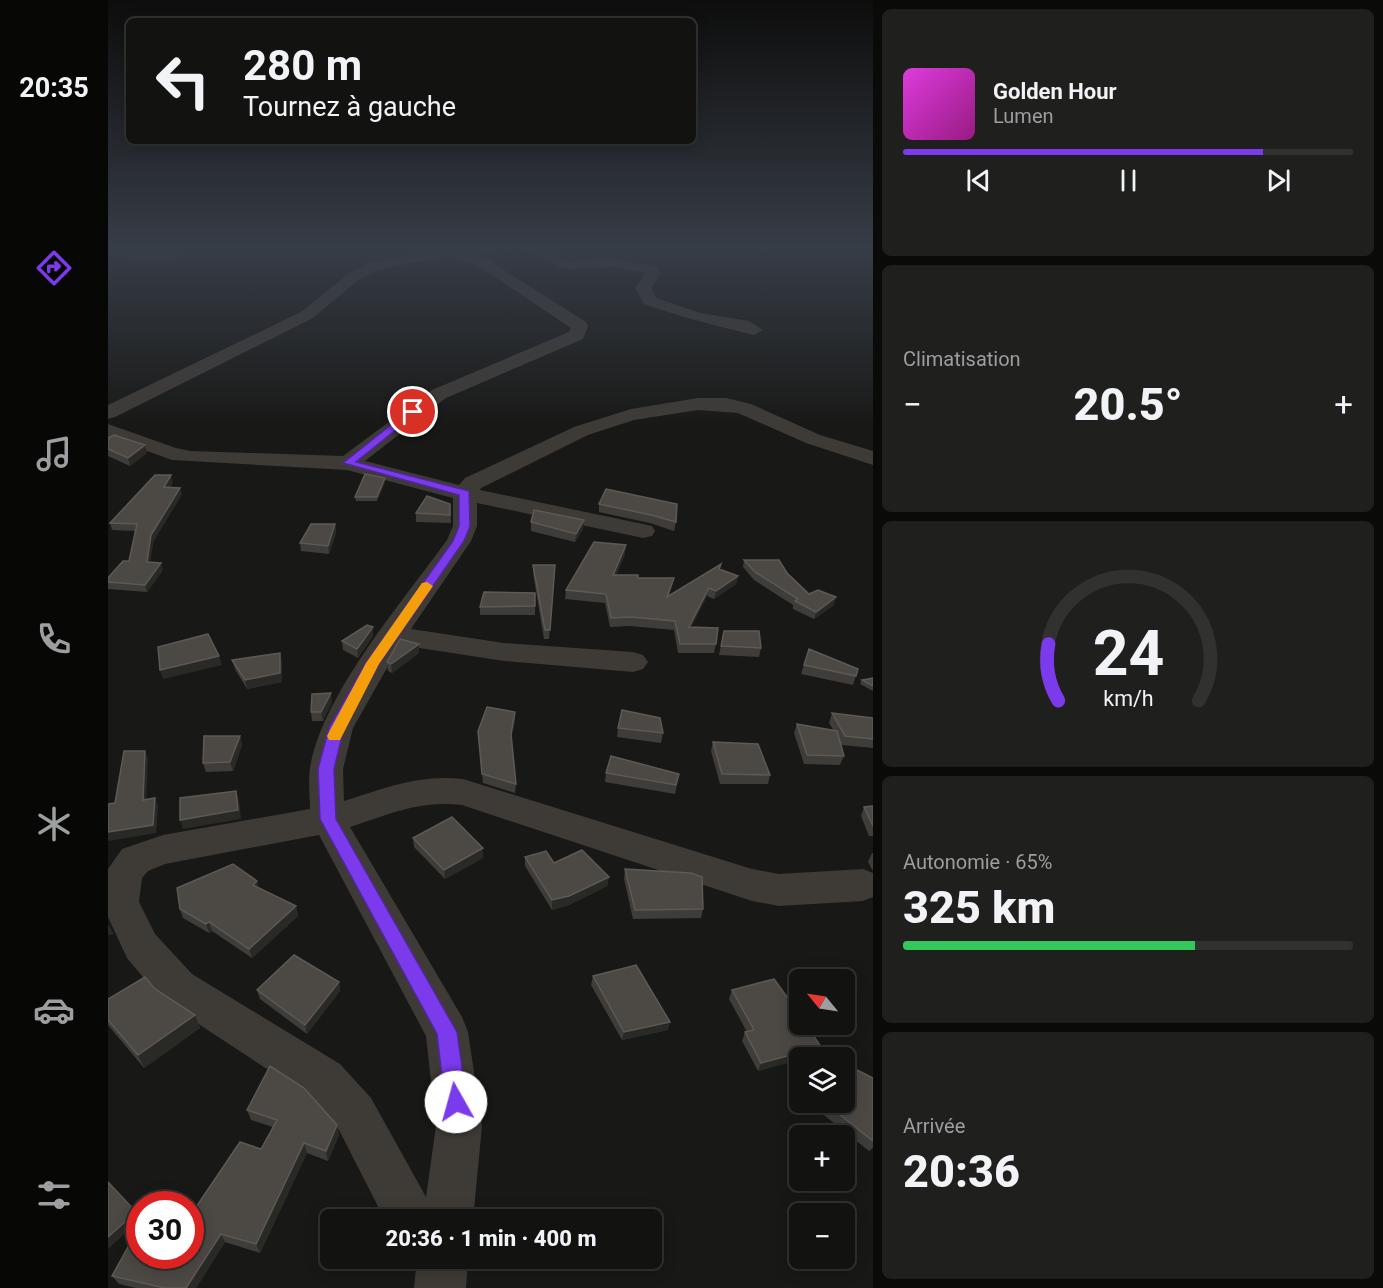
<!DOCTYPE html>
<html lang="fr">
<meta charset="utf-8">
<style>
body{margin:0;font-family:Roboto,sans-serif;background:#1f201e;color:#f1f3f6;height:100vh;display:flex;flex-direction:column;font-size:22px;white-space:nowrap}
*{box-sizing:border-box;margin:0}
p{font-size:20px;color:#9c9e9f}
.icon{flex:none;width:33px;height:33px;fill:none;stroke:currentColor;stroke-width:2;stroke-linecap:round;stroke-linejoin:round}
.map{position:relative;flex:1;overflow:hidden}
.details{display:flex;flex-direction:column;gap:9px;padding:9px;background:#0a0a09;width:510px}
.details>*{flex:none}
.top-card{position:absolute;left:18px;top:18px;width:570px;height:126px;border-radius:9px;box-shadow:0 3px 15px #0003,0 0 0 2px #313230;background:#121210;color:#f1f3f6;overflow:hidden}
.needle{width:39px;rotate:300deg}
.fabs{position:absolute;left:681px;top:969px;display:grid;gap:12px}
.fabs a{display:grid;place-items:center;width:66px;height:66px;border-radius:9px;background:#121210;box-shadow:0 3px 15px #0003,0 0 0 2px #313230;font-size:30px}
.speed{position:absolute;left:18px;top:1191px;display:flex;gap:12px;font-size:30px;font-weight:700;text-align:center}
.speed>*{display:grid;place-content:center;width:78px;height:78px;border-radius:50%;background:#121210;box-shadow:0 3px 15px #0003,0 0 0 2px #313230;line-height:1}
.speed .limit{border:9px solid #d22;background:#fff;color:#111}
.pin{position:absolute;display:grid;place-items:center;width:51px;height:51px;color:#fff;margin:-26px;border:3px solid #fff;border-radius:50%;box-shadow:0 2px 6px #0007}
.me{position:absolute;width:66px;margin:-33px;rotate:353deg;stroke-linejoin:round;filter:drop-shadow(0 0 4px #0008)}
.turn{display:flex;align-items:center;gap:21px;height:126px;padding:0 18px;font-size:27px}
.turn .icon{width:78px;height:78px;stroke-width:2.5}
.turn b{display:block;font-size:42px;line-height:51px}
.big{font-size:45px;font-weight:800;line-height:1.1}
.details .card{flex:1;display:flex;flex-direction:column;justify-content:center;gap:9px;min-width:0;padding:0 21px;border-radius:9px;background:#1f201e}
.details .dial{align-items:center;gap:0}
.dial svg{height:156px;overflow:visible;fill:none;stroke:#313230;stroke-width:7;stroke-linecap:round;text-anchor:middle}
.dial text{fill:#f1f3f6;stroke:none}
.song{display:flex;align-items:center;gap:18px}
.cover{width:72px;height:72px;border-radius:9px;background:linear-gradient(135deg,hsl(300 70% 55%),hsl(310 70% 35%))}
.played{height:6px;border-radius:3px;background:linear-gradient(90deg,#7c3aed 80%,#313230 80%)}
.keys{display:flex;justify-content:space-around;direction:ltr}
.heat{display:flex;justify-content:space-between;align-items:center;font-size:33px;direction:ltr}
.charge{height:9px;border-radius:4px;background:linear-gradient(90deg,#34c759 65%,#313230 0)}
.trip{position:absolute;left:212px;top:1209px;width:342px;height:60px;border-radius:9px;background:#121210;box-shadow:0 3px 15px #0003,0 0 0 2px #313230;font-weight:800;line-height:60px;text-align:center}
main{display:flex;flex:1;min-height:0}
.tabs{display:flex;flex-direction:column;width:108px;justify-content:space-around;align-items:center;background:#070706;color:#9c9e9f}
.tabs .icon{width:42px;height:42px}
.tabs .active{color:#7c3aed}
.tabs b{font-size:27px;color:#f1f3f6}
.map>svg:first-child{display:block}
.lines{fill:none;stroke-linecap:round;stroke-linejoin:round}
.minor{fill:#3e3b37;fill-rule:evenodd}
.wall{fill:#3e3d39}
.shaded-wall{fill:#292926}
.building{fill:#4c4945;stroke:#5d5954;stroke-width:1.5}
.route{fill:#7c3aed;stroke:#51269a;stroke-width:1.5}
.slow{fill:#f59e0b}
</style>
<main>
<nav class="tabs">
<b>20:35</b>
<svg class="icon active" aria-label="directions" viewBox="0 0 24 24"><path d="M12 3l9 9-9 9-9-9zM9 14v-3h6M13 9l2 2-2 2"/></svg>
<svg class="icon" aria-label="music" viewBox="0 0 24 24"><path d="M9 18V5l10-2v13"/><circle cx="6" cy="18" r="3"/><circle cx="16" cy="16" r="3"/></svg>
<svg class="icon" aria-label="phone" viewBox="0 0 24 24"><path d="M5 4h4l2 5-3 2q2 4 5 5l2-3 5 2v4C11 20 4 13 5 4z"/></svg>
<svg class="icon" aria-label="climate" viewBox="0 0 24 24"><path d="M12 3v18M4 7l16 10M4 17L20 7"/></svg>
<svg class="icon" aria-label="car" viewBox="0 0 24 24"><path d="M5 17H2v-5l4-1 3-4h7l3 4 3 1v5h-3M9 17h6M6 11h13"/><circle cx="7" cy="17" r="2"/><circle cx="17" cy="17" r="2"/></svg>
<svg class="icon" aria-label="filters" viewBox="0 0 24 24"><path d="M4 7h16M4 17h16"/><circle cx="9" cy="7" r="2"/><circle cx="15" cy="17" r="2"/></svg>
</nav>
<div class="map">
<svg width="765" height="1288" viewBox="0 0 765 1288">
<rect width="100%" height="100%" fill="#181816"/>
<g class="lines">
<path class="minor" d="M0,247l46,5 20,-2 7,4c-13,13 -56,3 -73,0z
M330,247h65l-7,4 -22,3 16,7 96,61 2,4 -5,13 -137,59 -81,63 94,24 6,-7 109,-51 57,-18 67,-11h28l25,6 69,31 53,16v14l-67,-22 -68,-30 -40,-3 -64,10 -46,15 -107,53 -1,2 163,34 9,2 3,5 -3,5 -9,2 -166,-35v23l-6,15 -60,88 93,14 129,9 10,3 5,7 -5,7 -10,3 -129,-11 -104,-16 -47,83 -10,41 1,32c42,-13 75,-27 119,-22l289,90 27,5 84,-5 10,4v24l-10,4 -84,5 -27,-5 -290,-96c-42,-5 -72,9 -112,22l112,190 6,15 14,94 -9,94h-88l-46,-90 -31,-34 -146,-96 -35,-42 -19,-41v-48l14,-20 41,-14 147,-26c0,-13 -2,-28 0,-41 12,-73 93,-167 137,-228l6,-14v-28l-106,-28 -175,-10 -64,-23v-13l68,24 15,3 152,5 89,-66 137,-58 2,-4 -91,-61 -25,-11 -31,4 -47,10 -19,10 -45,38 -198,99 -7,2v-14l193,-93 47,-38 20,-11 72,-13zM211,835l107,201 10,90 -10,71 -55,-99 -31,-34 -148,-90 -37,-40 -16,-32 3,-24 6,-7 17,-7z
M413,247h19l26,14 48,-2 43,8 4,6 -10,15 5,10 44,15 49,8 14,9 -9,5c-37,-9 -73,-18 -110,-31l-9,-16 11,-15 -32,-6 -50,2z
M309,1258h51l-2,30h-52z"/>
</g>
<path class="wall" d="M0,438l39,15 -17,13 -22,-10z
M65,482l-3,5 12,7 -29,48 -3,20 13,8 -16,22 -39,-3v-11l21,-17 6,-30 -23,-1 -2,-7z
M277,482l-8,19h-21l-1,-4z
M498,489l70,33 -2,9 -24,-8 -51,-11v-8z
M342,504l1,19 -35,-1v-9z
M423,522l52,7 -8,13 -44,-11z
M227,524l1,9 -7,21 -28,-3 -1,-8z
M517,554l-9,21 22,3 34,8 -3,9 52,-31 -1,5 18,7 -2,8 -22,15 -7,-3 -16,31 25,17 -2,9h-36l-4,-23 -44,-4 -20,1 -5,-24 -40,-4 1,-9z
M636,560l43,13 22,21 25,11 -20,14 -21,-10v-4l-39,-25 -11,-13z
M425,565h22l-6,74h-5l-11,-66z
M427,593v22h-55v-8z
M616,631l37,17 -2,9 -40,-2z
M265,636l-15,22 -15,-8 -1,-9z
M701,649l49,20 -5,16 -52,-11z
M311,653l-27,20 -4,-2 -1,-9z
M124,660l50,2v20l-35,7 -12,-20z
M765,678v13l-13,-7 2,-4z
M224,702l-9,19h-11l-1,-9z
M724,713l41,5v30l-31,-3 -2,-3 4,14 -4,9 -36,-1 -10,-31 3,-9 37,7 -5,-8z
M407,721l-4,18 5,45 -1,9 -32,-10 -5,-52z
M510,728l45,5 -2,10 -44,-6z
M132,736l2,9 -9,26 -27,1 -3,-9z
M605,742l57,33 -2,9h-48l-9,-33z
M498,773l73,1 -4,20 -70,-12z
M765,806v30h-4l-8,-20 3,-9z
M305,838l70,10v10l-38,21 -31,-32z
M764,853h1v18l-5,-9z
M417,857l84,20 -2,9 -38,19 -17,5 -27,-44z
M517,869l78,40 -2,9 -68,1 -9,-40z
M151,888l37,18 2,10 -46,42 -40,-27 -3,2 -26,-15 -3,-9z
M485,976l75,54 -46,10 -31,-55z
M231,982l1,9 -33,43 -47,-35 -3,-9z
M47,989l40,26 5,13 -56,40 -36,-43v-26z
M624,990l85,66 -7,2h-10l-42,13 -16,-30 3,-9h2l-18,-33z
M765,1078v70l-4,3 -59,-47 1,-2h33z
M139,1110l90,15 2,10 -11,26 -21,-8 -47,100 -35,-11 -29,46h-60l-17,-4 -7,-8 78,-20 71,-107 12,-22 -22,-7z"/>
<path class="shaded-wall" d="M37,445l2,8 -17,13 -2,-8z
M63,475l2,7 -8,12 -1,-7z
M277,478v4l-8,19v-4z
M72,488l2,6 -29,48 -4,27 -2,-7 4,-27z
M476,520l-1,9 -8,13 1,-8z
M227,524l1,9 -7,21 -1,-8z
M518,545l-1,9 -13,29 1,-8z
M53,563l2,7 -16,22 -2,-7z
M630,576l-2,8 -22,15 2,-8z
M566,578l-2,8 -6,19 1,-8z
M601,588l-2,8 -20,40 2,-9z
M728,597l-2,8 -20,14 2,-7z
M265,627v9l-15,22 -1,-9z
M311,644v9l-27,20 -1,-9z
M172,653l2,9v20l-35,7 -2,-9z
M111,656l3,9 -59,14 -3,-9z
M223,693l1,9 -9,19 -2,-9z
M407,712v9l-5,22 1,-9z
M132,736l2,9 -9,26 -3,-9z
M37,751l3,8 -2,49 -3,-8z
M128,791l3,9 2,19 -58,10 -3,-9z
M47,798l3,9 -2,26 -48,8v-9z
M375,848v10l-38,21 -1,-9z
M501,877l-2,9 -38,19 -17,5v-10z
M149,881l3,9 -7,-5z
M188,906l2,10 -46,42 -3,-9z
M101,922l3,9 -3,2 -3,-9z
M0,925h1l5,9 -6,1z
M231,982l1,9 -33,43 -2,-9z
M87,1015l5,13 -56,40 -6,-13z
M562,1022l-2,8 -46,10 2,-8z
M713,1047l-4,9 -7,2h-10v2l-42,11 3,-8z
M229,1125l2,10 -11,26 -2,-10z
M196,1143l3,10 -47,100 -4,-9z
M28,1212l4,6v2l-32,29v-12z
M113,1234l4,8 -29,46h-10z"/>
<path class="building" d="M6,435l31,10 -17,13 -20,-9v-11z
M257,474l20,4 -8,19h-22z
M47,475h16l-7,12 16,1 -29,47 -4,27 14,1 -16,22 -37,-3v-4l15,-17h6l8,-37 -27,-1z
M498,489l71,15 -1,18 -25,-7 -52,-11z
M319,496l23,8v11l-34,-2z
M426,510l50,10 -8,14 -45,-12z
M203,524h24l-7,22 -28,-3z
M486,542l32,3 -13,30h25v3h36l-7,19 54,-33 -2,5 19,7 -22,15 -7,-3 -20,39 29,1 -2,16h-36l-5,-23 -44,-4 -20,1 -5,-24 -40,-4z
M636,560h35l8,13 22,21 9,-4 18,7 -20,15 -21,-11 3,-2 -43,-27z
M425,565h22l-5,65h-5z
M376,592l51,1v13l-55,1z
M259,625l6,2 -16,22 -15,-8z
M616,631h35l2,17 -40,-2z
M100,634l11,22 -59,14 -2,-23z
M292,639l19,5 -28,20 -4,-2z
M701,649l49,20 -2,7 -52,-11z
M172,653v20l-35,7 -13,-20z
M765,678v8l-11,-6z
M223,693l-10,19h-10l1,-18z
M379,707l28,5 -4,22 5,50 -34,-10 -4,-43z
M514,710l38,8 3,15 -45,-5z
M724,713l41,5v21l-28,-3z
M689,724l40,7 7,25 -37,-1z
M96,736h36l-10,26 -27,1z
M605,742l45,2 12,31 -48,-1z
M16,751h21l-2,49 12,-2 -2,27 -45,7v-28l7,-1z
M503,756l68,18 -3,11 -70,-12z
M128,791l2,19 -58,10v-22z
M765,806v20l-9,-19z
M344,817l31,31 -39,22 -31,-32z
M474,850l27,27 -40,19 -17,4 -27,-43 21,-6 8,12z
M125,864l24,17 -4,4 43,21 -47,43 -40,-27 -3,2 -26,-15 -3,-21z
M517,869l66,4 11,4 1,32 -68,1z
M186,955l45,27 -34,43 -48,-35z
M528,965l34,57 -46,10 -31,-56z
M37,977l10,12 40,26 -57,40 -30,-35v-21z
M666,979l26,36v9h6l15,23 -60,16 -16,-31 9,-2 -22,-40z
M162,1066l34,22 33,37 -11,26 -22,-8 -48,101 -35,-10 -35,54h-21l-53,-12 26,-47h2v27h50v-40l50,-74 21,7 16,-29 -30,-10z
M749,1070l16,8v63l-49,-39h20v-25z
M0,1182l28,30 -28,25z"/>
<linearGradient id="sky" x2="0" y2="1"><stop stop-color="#0d0d0c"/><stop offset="0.58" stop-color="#373d47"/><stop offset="1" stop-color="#373d47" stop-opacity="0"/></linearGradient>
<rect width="765" height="428" fill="url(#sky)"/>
<path class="route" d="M302,410l8,2 -62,50 113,29 1,35 -6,15 -85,123 -35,64 -10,41 2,50 121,213 10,70 -4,8 -7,3 -8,-3 -3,-8 -8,-68 -117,-215 -2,-50 11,-41 37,-65 87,-122 6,-15v-31l-116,-32z"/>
<path class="slow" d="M319,582l6,4 -54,78 -39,76h-11l-2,-4 39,-73 56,-80z"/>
</svg>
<div class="fabs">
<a><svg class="needle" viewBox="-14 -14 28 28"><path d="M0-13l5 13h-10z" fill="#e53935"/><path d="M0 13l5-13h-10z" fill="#9c9e9f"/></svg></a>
<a><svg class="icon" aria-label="layers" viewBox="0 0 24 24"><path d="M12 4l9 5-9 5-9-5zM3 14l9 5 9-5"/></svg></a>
<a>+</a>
<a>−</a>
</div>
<div class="speed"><div class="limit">30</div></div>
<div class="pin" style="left:305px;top:412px;background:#d93025"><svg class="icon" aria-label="arrive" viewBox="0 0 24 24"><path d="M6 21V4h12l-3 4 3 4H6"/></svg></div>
<svg class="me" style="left:348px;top:1102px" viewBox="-20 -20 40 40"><circle r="19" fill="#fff"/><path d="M0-13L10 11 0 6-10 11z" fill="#7c3aed"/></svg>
<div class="trip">20:36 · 1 min · 400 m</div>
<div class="top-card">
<div class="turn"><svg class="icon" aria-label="left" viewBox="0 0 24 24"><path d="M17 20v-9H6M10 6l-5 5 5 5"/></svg><div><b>280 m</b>Tournez à gauche</div></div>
</div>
</div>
<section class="details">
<div class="card">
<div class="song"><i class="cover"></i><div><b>Golden Hour</b><p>Lumen</p></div></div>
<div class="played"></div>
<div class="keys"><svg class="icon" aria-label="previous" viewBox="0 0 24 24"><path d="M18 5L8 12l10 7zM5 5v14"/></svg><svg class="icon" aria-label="pause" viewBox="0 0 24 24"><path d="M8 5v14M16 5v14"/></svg><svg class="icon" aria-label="next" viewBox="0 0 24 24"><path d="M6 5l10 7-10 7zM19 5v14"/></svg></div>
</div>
<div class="card"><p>Climatisation</p>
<div class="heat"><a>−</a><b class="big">20.5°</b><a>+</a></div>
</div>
<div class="card dial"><svg viewBox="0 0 100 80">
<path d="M14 69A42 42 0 1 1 86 69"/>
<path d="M14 69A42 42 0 0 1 9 40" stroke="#7c3aed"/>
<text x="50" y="56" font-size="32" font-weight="700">24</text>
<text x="50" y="72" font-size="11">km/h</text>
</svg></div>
<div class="card"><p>Autonomie · 65%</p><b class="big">325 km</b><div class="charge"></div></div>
<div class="card"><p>Arrivée</p><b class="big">20:36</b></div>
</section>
</main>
